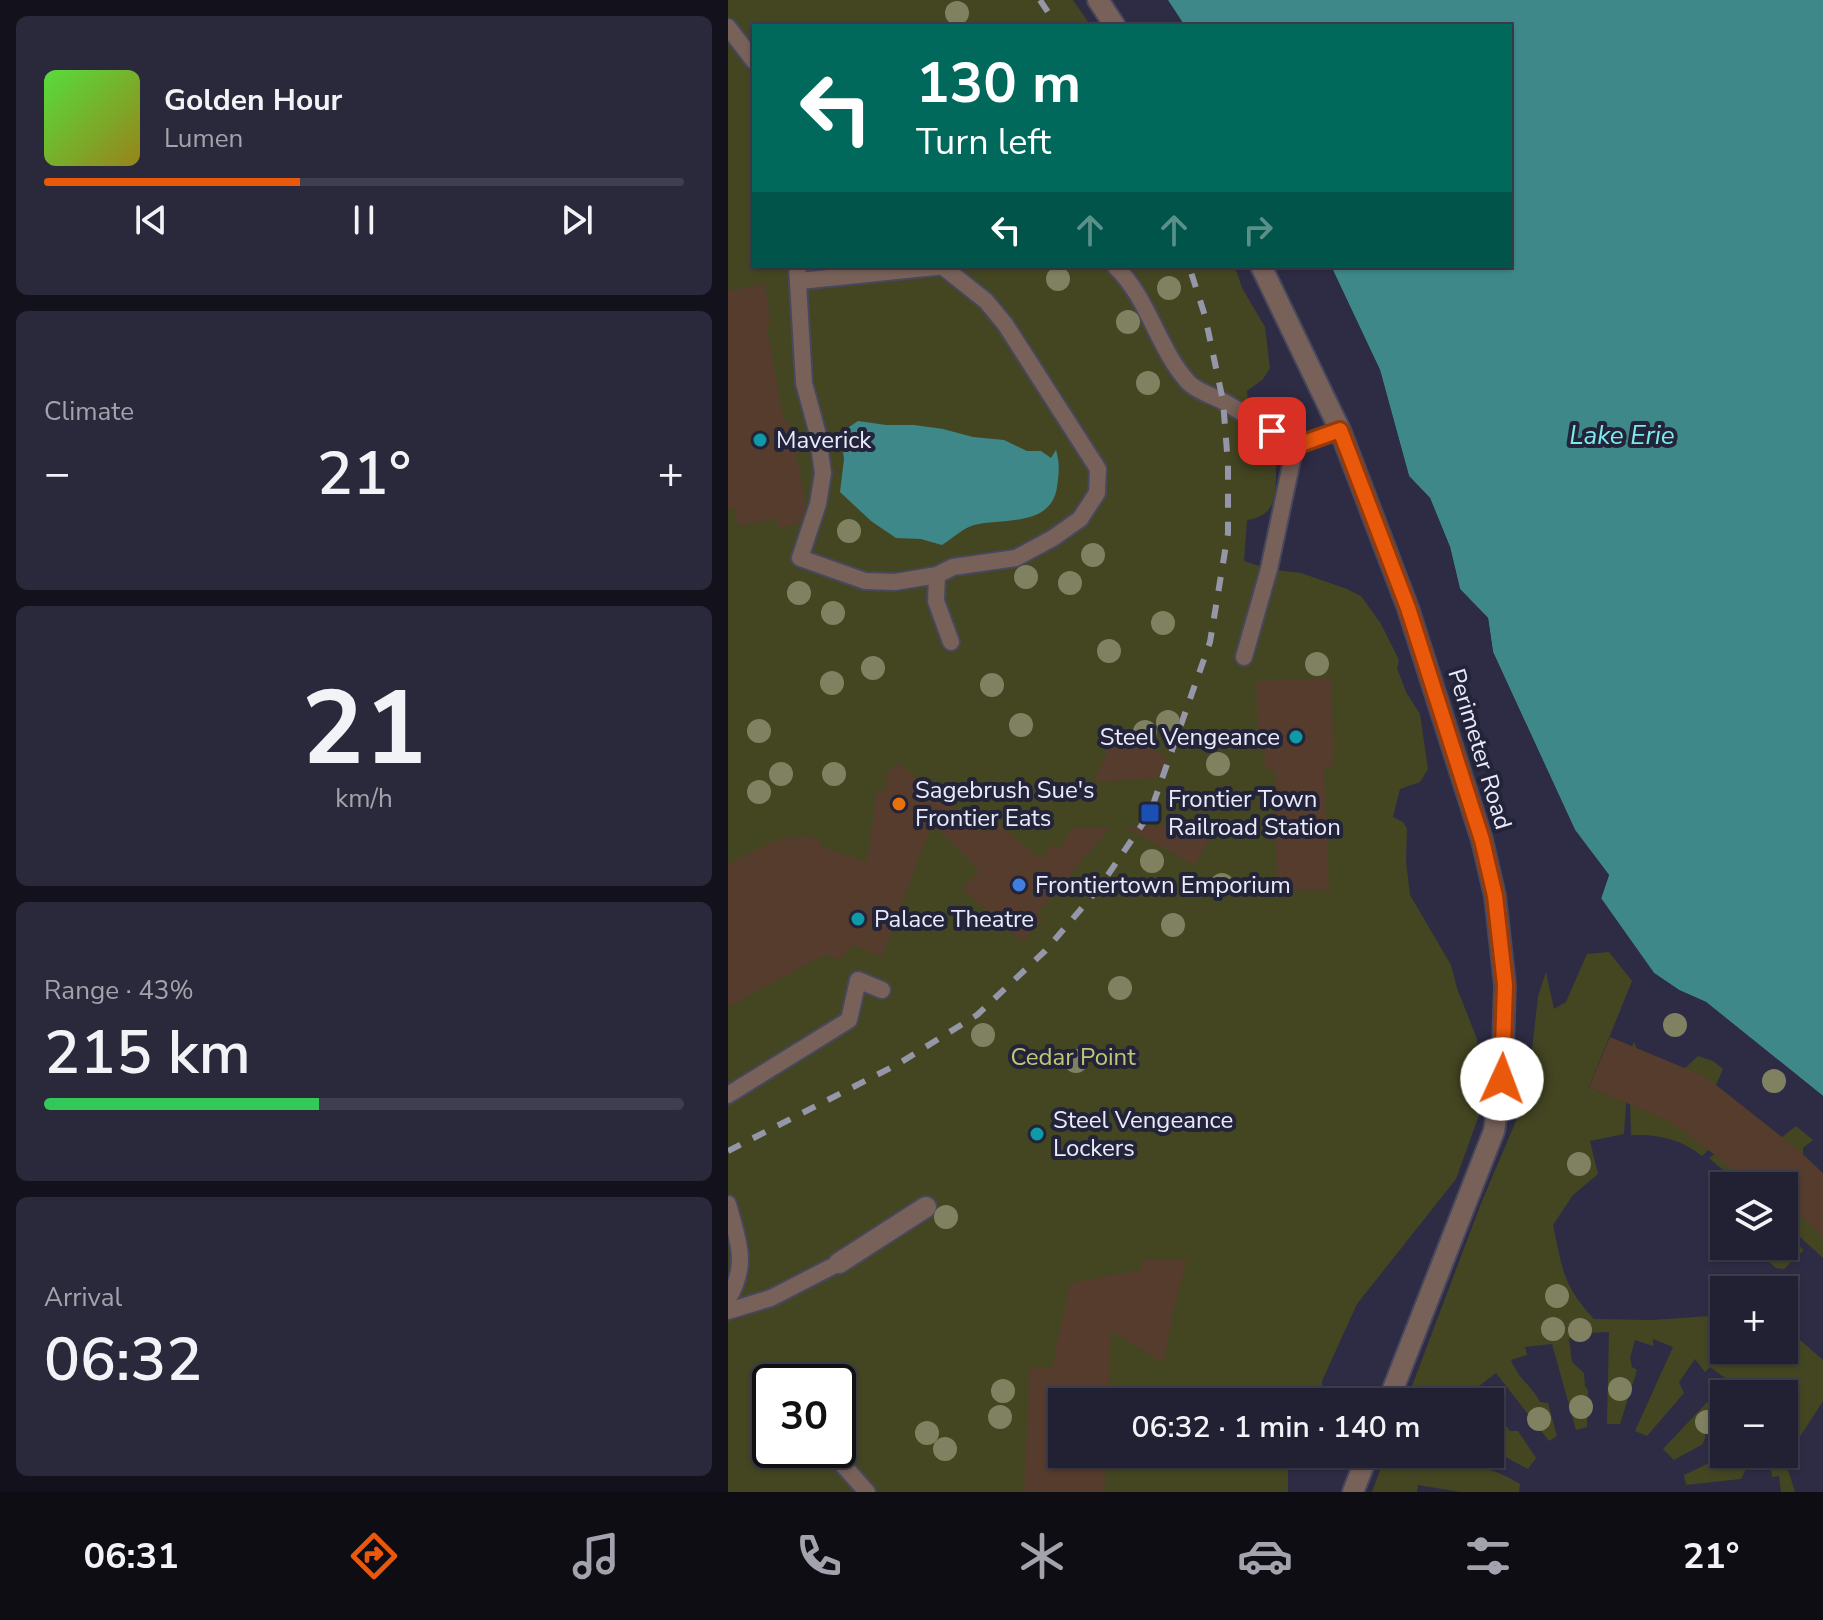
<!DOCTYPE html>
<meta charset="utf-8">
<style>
body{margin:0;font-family:"Nunito Sans",sans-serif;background:#2a293b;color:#f1f3f6;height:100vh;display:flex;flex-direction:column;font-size:30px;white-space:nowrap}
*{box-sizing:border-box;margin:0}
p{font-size:26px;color:#a2a3ac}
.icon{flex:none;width:44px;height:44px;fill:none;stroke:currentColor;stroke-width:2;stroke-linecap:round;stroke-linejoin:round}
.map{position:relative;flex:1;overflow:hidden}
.details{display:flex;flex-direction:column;gap:16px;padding:16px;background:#13121c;width:728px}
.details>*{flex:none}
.guide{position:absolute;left:24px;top:24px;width:760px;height:244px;border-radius:0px;box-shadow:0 2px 6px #0004,0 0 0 2px #3f3e4e;background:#00695c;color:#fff;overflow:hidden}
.tools{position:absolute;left:982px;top:1172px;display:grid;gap:16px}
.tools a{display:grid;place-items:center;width:88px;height:88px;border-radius:0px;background:#222133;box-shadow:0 2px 6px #0004,0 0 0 2px #3f3e4e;font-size:40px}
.speed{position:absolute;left:24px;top:1364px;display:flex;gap:16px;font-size:40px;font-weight:700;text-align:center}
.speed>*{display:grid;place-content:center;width:104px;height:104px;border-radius:50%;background:#222133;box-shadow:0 2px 6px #0004,0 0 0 2px #3f3e4e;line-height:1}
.speed .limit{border:4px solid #111;border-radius:12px;background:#fff;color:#111}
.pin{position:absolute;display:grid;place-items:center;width:68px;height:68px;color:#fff;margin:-34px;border-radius:16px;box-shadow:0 4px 12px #0006}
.me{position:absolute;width:88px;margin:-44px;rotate:2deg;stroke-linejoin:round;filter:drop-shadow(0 0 6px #0008)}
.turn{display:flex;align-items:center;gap:28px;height:168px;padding:0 32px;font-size:36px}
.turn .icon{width:104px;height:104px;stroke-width:2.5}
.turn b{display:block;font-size:56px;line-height:68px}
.lanes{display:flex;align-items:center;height:76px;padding:0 32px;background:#0003;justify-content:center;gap:40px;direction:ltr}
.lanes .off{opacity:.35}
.big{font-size:60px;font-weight:600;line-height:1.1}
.details .card{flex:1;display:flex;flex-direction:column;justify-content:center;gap:12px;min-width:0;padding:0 28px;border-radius:12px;background:#2a293b}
.details .dial{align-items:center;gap:0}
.dial b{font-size:104px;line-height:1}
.song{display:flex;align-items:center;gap:24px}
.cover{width:96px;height:96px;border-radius:12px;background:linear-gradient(135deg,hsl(110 70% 55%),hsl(50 70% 35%))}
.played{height:8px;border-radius:4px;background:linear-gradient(90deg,#ea580c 40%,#3f3e4e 40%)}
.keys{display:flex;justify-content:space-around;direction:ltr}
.heat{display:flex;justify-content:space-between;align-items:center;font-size:44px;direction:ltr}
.charge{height:12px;border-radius:6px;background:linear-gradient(90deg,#34c759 43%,#3f3e4e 0)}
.trip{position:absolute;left:320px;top:1388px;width:456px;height:80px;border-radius:0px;background:#222133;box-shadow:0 2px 6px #0004,0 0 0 2px #3f3e4e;font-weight:600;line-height:80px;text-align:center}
.tab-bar{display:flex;height:128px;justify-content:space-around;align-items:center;background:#0e0d14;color:#a2a3ac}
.tab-bar .icon{width:56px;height:56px}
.tab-bar .active{color:#ea580c}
.tab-bar b{font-size:36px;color:#f1f3f6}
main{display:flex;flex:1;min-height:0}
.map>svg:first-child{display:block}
.green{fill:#444622;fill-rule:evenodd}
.water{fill:#3f8889}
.pier{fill:#2d2c44}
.building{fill:#553c2d}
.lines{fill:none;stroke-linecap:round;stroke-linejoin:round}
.service-casing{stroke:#47475d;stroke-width:20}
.pedestrian-casing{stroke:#47475d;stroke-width:24}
.minor-casing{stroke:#47475d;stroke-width:24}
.service{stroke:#776158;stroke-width:16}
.pedestrian{stroke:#776158;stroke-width:20}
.minor{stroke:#776158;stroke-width:20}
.rail{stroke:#9696a9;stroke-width:6;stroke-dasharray:14 14;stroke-linecap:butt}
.tree{fill:#7f8160}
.route-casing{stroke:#983908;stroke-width:20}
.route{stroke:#ea580c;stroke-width:14}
.culture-dot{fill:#0f9aa8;stroke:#23233a;stroke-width:3}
.food-dot{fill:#e8710a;stroke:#23233a;stroke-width:3}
.transit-dot{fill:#1a4fb4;stroke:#23233a;stroke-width:3}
.shop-dot{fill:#3f7fe0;stroke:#23233a;stroke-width:3}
.labels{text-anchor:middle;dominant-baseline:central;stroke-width:8;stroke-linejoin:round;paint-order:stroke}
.poi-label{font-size:24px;fill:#e9eafa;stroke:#23233a;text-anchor:start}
.street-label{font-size:24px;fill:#e9eafa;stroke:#23233a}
.park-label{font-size:24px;fill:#c2c777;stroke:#23233a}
.water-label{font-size:26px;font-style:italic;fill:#7cebec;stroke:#23233a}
</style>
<main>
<section class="details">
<div class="card">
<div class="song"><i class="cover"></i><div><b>Golden Hour</b><p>Lumen</p></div></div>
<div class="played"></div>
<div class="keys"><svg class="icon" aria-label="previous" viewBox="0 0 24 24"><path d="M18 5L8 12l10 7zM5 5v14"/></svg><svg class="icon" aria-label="pause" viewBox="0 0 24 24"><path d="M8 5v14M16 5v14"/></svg><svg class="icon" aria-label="next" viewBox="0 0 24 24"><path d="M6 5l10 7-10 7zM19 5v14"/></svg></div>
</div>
<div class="card"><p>Climate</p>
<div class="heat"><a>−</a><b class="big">21°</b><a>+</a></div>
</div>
<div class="card dial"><b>21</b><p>km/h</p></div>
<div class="card"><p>Range · 43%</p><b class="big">215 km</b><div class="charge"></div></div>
<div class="card"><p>Arrival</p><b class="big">06:32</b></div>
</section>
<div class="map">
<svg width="1095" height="1492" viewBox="0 0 1095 1492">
<rect width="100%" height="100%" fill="#2d2c44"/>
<path class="green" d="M0,0h345l18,26h-337v240h477l6,6 5,16 23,39 5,41 -7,11 -16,12 3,37c8,5 19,11 23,20 4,7 3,17 3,25 0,24 -1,43 -29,47l-3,41 25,8 32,4 46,16 14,7 20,28 18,36 -2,8 9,24 14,22 8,55 -8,13 -20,7 -7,28 10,5 4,7 -1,32 4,34 41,70 6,23 20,51 6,65 -27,75 -99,125 -35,77 1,14 -6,7h-255v52h226v38h-560zM42,1382h68v68h-68z
M881,952l23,29 -43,106 20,8 25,-53 5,12 -12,37 -3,43 -34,7 8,33 -25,21 -20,30c10,45 9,59 41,94l58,1 72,-5v35h60v-19l16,9 23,20v41l-38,59 10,32h-14l-2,-16 -7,1 -2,-17 -23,7 -6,12 -55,6 -2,-10 44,-21h56v-60h-60c0,21 5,30 -18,40l-3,10 -29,16 -11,-11 65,-69 -18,-13 -5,5 -10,-13 -16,23 5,11 -37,43 -12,-5 38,-84 -20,-8v7l-18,-6 -5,18 2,9 5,3 -17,54h-13l2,-92 -21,1 2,6 -21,-1 3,24 12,11 1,13 3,4 -1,37 -11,3 -24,-86 -27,3 2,8 -16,5c10,23 19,23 29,42l8,1 9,33 -8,5 -53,-68 -17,13 2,5 -9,11h-66l74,-196 47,-111 11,-99 8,-24 8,37 12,-7 21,-48z
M970,1056l15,5 10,8 -7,16v58l-14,13c-20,-17 -45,-22 -71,-21l-1,-33 25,-40 10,-3 -21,51 19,8 22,-50z
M1022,1120l15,3 -34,43 16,13 35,-42 14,-11 17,14 -10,8v6l-31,32h-30l-33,-28 13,-9z
M1081,1204l14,34v20l-37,-34z
M1056,1233l20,17 -20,19 -8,-1 -26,-22h34z
M762,1416l9,1 11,14h8l18,27 -8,11 -38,-20z
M658,1454h52l9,12c31,-2 46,2 73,18l-1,8h-59l-42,-7 -1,7h-45z"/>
<path class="water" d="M440,0h655v1096l-117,-94 -27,-12 -25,-17 -53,-75 8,-23 -34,-45 -82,-178 -5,-34 -28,-29 -10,-42 -20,-49 -21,-22 -29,-106 -49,-104h179v-240h-325z
M130,421l28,4h28l29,4 30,8 31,3 23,11h14l10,7 5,-8c4,14 3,23 1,37 -6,40 -53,31 -83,38 -11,3 -22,14 -32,20l-21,-6 -25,-1 -25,-17 -31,-29 4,-33 -4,-26z"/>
<path class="pier" d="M599,266h4l49,104 29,106 21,22 20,49 10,42 28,29 5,34 82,178 34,45 -8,24 53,74 25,17 27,12 117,94v4l-119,-94 -27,-13 -26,-17 -53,-76 7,-24 -34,-44 -81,-179 -6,-33 -27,-29 -11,-42 -20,-49 -20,-23 -30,-106z"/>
<path class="building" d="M37,284l6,40h-5l18,97 5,-1 17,85 -6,18 -22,5 -2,-9 -38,7 -4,-19 -6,2v-218z
M603,678l3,88 -10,1 5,122 -52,2 -2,-122 -10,1 -1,-28 -5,9 -3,-70z
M389,732l50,25 -9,21 -65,4z
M169,762l90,72 8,-13 45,38 14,-15 6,6 11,-22h39l-73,86 6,4 -20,24 -61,-53 17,-19 -47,-46 -50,133 -29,-12 -13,14 -16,-4 -96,52v-143l48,-24 26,-4 17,3 3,8 45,15 10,-72 7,2 1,-7 6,1 -7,-9z
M489,825l-22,40 -71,-38z
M882,1037l96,40 91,72 26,24v65l-39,-40v-12h-28l-85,-64 -82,-35z
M459,1259l-14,52 -9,52 -53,-32 -3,71h-46v52h44l-2,38h-80l6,-125 22,1 18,-85 70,-13 2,-10z"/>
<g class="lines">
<defs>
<path id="service" d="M0,27l26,34
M69,266l7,117 13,48 6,42 -5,31 -18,54 65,23 30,1 42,-7 16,-8 63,-9 37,-20 27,-19 17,-26 1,-24 -93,-145 -19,-23 -44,-35
M387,266c34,33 42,81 73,116 9,10 27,14 38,21 24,14 46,29 69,43l45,-16
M72,281l145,-15
M209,575l-1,26 15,41
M516,657l25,-88 26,-123
M0,1095l121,-75 9,-40 24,10
M0,1204c10,37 21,60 0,95
M0,1311l43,-13 68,-35
M115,1465l24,27"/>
<path id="pedestrian" d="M111,1263l87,-56"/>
<path id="minor" d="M370,0l17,26
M533,266l79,164 68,178 74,232 13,56 10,89 -3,94 -8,52 -106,271
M625,1492l15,-38"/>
</defs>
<use href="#service" class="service-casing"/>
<use href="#pedestrian" class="pedestrian-casing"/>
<use href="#minor" class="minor-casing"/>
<use href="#service" class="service"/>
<use href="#pedestrian" class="pedestrian"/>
<use href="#minor" class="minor"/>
<path class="rail" d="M312,0l17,26
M0,1151l170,-87 79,-49 68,-64 54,-63 51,-75 60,-171 18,-109v-69l-5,-63 -18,-85 -16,-50"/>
</g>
<g class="tree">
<circle cx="229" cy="13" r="12"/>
<circle cx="330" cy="279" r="12"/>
<circle cx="441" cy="288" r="12"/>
<circle cx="400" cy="322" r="12"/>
<circle cx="420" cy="383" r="12"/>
<circle cx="121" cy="531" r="12"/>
<circle cx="365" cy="555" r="12"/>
<circle cx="298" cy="577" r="12"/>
<circle cx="342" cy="583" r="12"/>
<circle cx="71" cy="593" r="12"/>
<circle cx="105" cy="613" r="12"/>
<circle cx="435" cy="623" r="12"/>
<circle cx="381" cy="651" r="12"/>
<circle cx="589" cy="664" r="12"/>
<circle cx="145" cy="668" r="12"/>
<circle cx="104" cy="683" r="12"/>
<circle cx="264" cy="685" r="12"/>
<circle cx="440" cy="722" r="12"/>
<circle cx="293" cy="725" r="12"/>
<circle cx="31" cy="731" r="12"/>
<circle cx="417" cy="732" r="12"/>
<circle cx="490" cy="764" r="12"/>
<circle cx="53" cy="774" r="12"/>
<circle cx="106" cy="774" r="12"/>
<circle cx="31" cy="792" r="12"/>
<circle cx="424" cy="861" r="12"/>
<circle cx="494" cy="885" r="12"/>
<circle cx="445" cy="925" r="12"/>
<circle cx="392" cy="988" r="12"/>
<circle cx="947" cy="1025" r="12"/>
<circle cx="255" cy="1035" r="12"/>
<circle cx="348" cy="1061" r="12"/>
<circle cx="1046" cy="1081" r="12"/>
<circle cx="851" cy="1164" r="12"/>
<circle cx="218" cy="1217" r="12"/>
<circle cx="829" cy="1296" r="12"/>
<circle cx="825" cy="1329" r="12"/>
<circle cx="852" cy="1330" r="12"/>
<circle cx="892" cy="1389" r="12"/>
<circle cx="275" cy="1391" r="12"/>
<circle cx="853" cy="1407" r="12"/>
<circle cx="272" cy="1417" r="12"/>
<circle cx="811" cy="1419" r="12"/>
<circle cx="979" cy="1422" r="12"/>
<circle cx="199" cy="1433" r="12"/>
<circle cx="217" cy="1449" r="12"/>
</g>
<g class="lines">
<defs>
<path id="route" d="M544,431l23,15 45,-16 68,178 74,232 13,56 10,89 -3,94"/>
</defs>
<use href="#route" class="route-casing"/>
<use href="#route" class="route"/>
</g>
<g class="culture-dot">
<circle cx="32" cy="440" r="8"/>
<circle cx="568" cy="737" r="8"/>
<circle cx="130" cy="919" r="8"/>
<circle cx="309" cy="1134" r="8"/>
</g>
<circle class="food-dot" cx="171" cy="804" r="8"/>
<rect class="transit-dot" x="412" y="803" width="20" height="20" rx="4"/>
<circle class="shop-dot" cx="291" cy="885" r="8"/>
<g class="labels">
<g class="poi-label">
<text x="48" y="440">Maverick</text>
<text x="552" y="737" text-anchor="end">Steel Vengeance</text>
<text x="187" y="790">Sagebrush Sue's<tspan x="187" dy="28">Frontier Eats</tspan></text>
<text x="440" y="799">Frontier Town<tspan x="440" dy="28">Railroad Station</tspan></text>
<text x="307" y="885">Frontiertown Emporium</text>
<text x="146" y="919">Palace Theatre</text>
<text x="325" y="1120">Steel Vengeance<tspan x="325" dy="28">Lockers</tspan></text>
</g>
<g class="street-label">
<text transform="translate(752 749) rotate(73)">Perimeter Road</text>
</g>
<g class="park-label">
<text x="345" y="1057">Cedar Point</text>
</g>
<g class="water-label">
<text x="894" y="435">Lake Erie</text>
</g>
</g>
</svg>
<div class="tools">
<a><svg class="icon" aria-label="layers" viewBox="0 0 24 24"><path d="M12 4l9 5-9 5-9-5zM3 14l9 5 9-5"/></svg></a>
<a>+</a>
<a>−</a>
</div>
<div class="speed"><div class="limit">30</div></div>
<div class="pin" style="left:544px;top:431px;background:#d93025"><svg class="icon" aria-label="arrive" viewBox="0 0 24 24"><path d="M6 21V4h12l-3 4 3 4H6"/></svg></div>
<svg class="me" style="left:774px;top:1079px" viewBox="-20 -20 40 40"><circle r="19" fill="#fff"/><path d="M0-13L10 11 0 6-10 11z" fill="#ea580c"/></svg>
<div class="trip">06:32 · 1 min · 140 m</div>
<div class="guide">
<div class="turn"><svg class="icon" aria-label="left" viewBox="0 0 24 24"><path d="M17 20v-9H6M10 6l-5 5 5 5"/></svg><div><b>130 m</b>Turn left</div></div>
<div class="lanes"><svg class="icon" aria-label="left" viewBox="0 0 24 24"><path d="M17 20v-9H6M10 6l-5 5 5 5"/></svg><svg class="icon off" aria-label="ahead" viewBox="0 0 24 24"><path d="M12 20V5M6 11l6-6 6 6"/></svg><svg class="icon off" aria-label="ahead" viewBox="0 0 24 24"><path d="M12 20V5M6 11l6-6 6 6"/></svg><svg class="icon off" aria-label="right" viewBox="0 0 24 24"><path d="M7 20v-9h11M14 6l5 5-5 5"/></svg></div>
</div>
</div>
</main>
<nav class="tab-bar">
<b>06:31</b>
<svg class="icon active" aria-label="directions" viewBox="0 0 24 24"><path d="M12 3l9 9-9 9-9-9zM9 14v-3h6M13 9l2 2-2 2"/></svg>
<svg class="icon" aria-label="music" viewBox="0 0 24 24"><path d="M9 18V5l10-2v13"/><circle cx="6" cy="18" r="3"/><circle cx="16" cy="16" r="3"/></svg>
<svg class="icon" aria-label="phone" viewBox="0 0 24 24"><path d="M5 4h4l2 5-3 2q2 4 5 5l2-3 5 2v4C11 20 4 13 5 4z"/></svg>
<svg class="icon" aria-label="climate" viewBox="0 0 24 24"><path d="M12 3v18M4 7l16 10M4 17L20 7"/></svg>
<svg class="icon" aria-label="car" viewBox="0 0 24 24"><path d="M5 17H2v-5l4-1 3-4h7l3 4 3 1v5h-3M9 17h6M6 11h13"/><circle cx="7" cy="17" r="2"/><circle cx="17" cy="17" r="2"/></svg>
<svg class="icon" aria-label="filters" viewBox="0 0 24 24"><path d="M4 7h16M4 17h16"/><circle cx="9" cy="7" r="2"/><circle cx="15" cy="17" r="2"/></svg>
<b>21°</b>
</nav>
